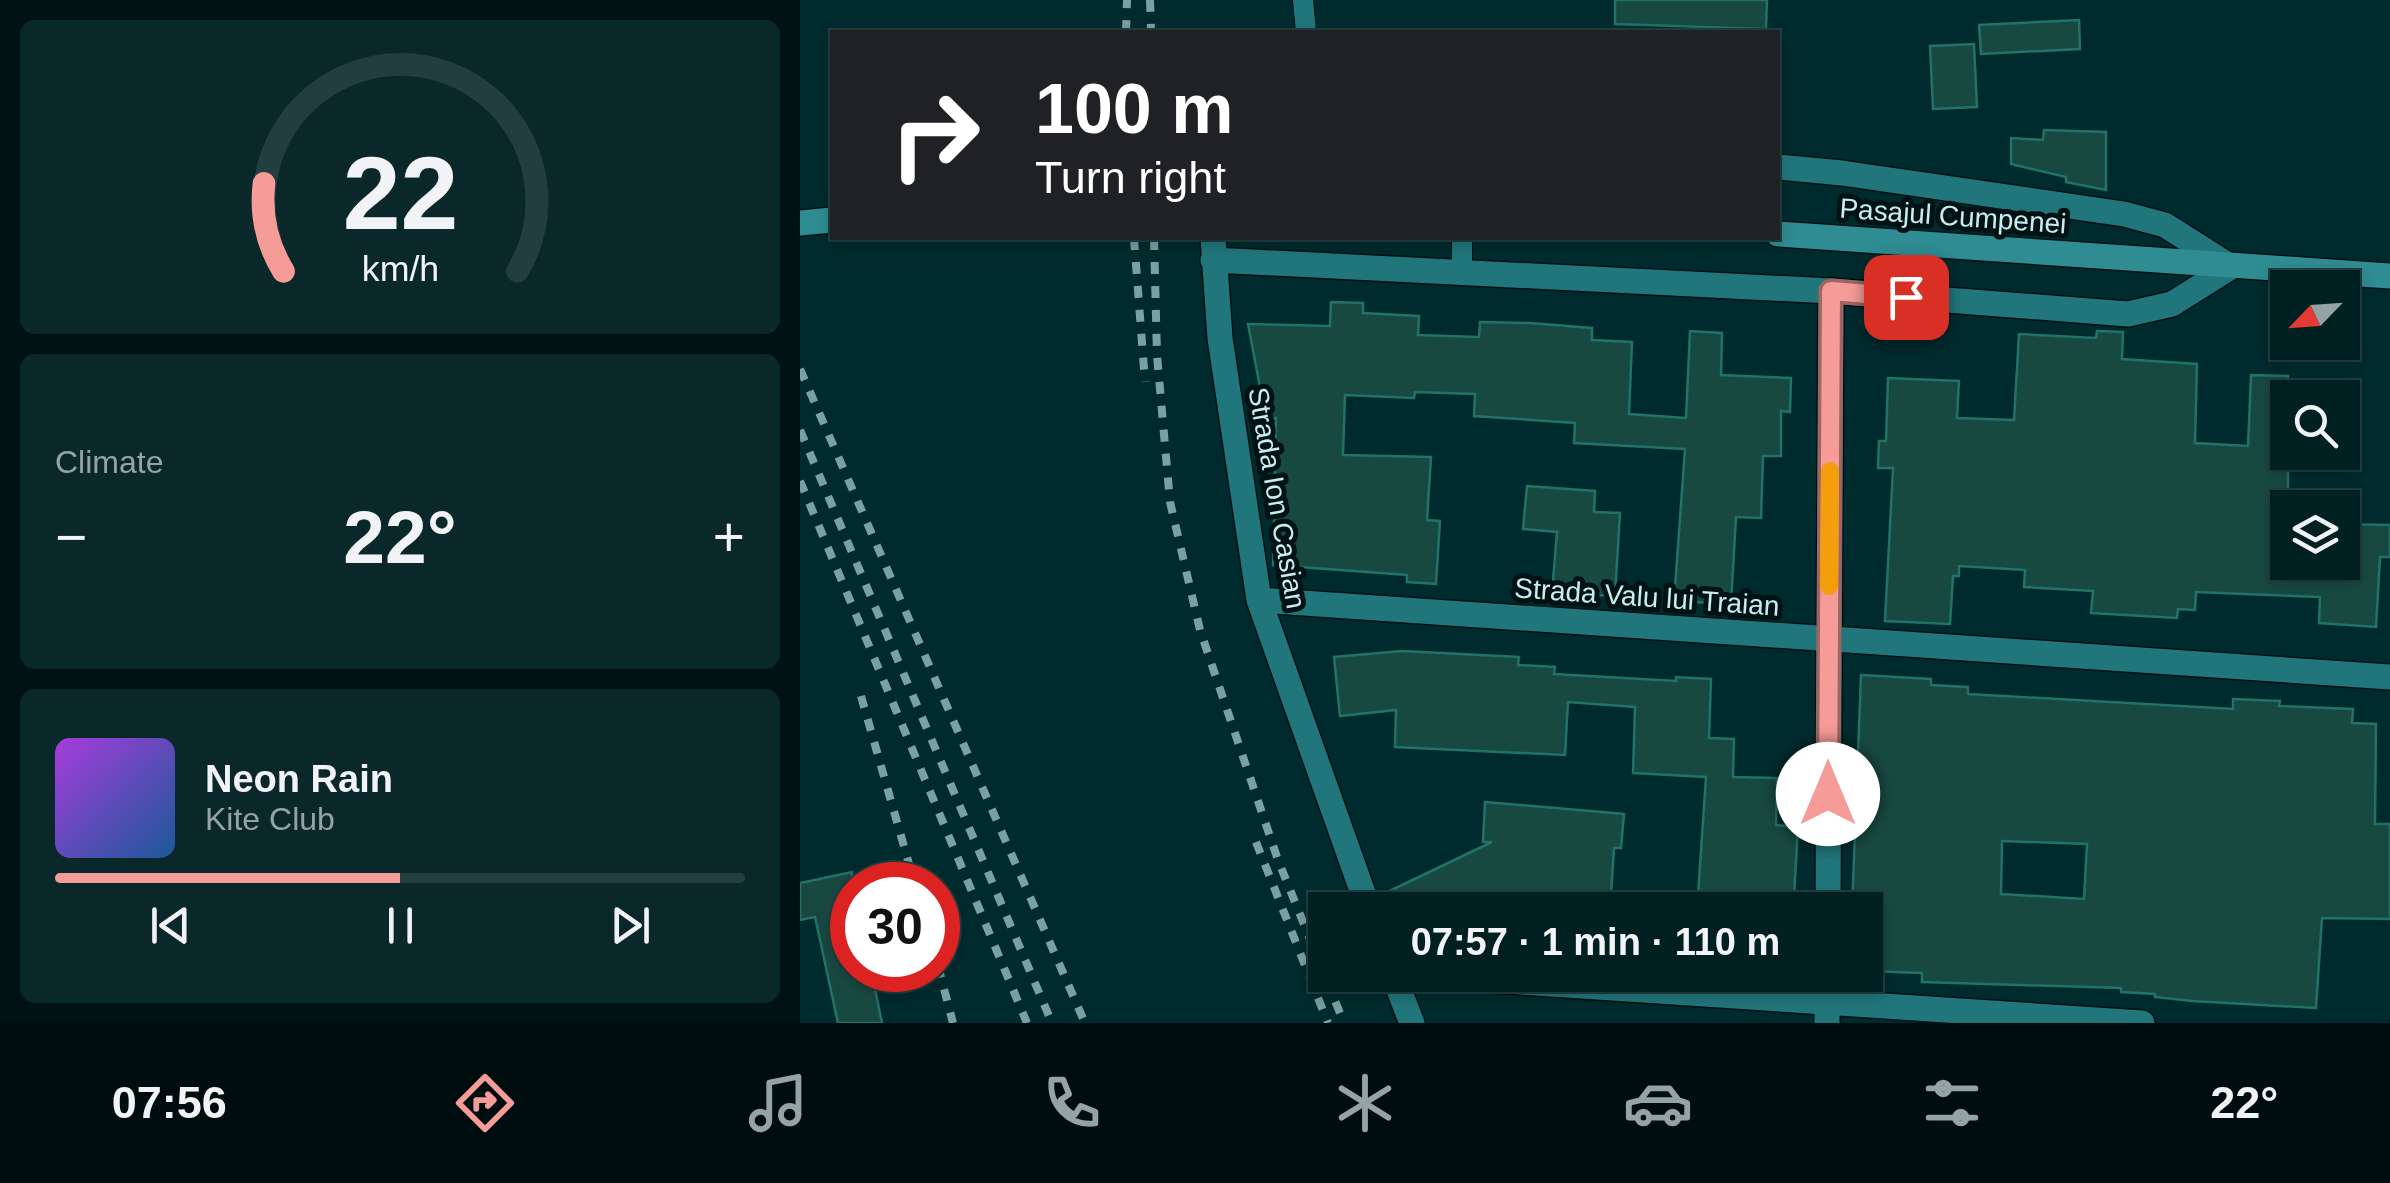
<!DOCTYPE html>
<meta charset="utf-8">
<style>
body{margin:0;font-family:Arial,sans-serif;background:#0a282a;color:#f1f3f6;height:100vh;display:flex;flex-direction:column;font-size:38px;white-space:nowrap}
*{box-sizing:border-box;margin:0}
p{font-size:32px;color:#95a3a5}
.icon{flex:none;width:55px;height:55px;fill:none;stroke:currentColor;stroke-width:2;stroke-linecap:round;stroke-linejoin:round}
.map{position:relative;flex:1;overflow:hidden}
.drawer{display:flex;flex-direction:column;gap:20px;padding:20px;background:#001213;width:800px}
.drawer>*{flex:none}
.hud{position:absolute;left:30px;top:30px;width:950px;height:210px;border-radius:0px;box-shadow:0 5px 15px #0003,0 0 0 2px #223e40;background:#202124;color:#fff;overflow:hidden}
.needle{width:65px;rotate:245deg}
.fabs{position:absolute;left:1470px;top:270px;display:grid;gap:20px}
.fabs a{display:grid;place-items:center;width:90px;height:90px;border-radius:0px;background:#002022;box-shadow:0 5px 15px #0003,0 0 0 2px #223e40;font-size:50px}
.speed{position:absolute;left:30px;top:862px;display:flex;gap:20px;font-size:50px;font-weight:700;text-align:center}
.speed>*{display:grid;place-content:center;width:130px;height:130px;border-radius:50%;background:#002022;box-shadow:0 5px 15px #0003,0 0 0 2px #223e40;line-height:1}
.speed .limit{border:15px solid #d22;background:#fff;color:#111}
.pin{position:absolute;display:grid;place-items:center;width:85px;height:85px;color:#fff;margin:-42px;border-radius:20px;box-shadow:0 5px 15px #0006}
.me{position:absolute;width:110px;margin:-55px;rotate:0deg;stroke-linejoin:round;filter:drop-shadow(0 0 8px #0008)}
.turn{display:flex;align-items:center;gap:35px;height:210px;padding:0 40px;font-size:45px}
.turn .icon{width:130px;height:130px;stroke-width:2.5}
.turn b{display:block;font-size:70px;line-height:85px}
.big{font-size:75px;font-weight:600;line-height:1.1}
.drawer .widget{flex:1;display:flex;flex-direction:column;justify-content:center;gap:15px;min-width:0;padding:0 35px;border-radius:15px;background:#0a282a}
.drawer .dial{align-items:center;gap:0}
.dial svg{height:260px;overflow:visible;fill:none;stroke:#223e40;stroke-width:7;stroke-linecap:round;text-anchor:middle}
.dial text{fill:#f1f3f6;stroke:none}
.song{display:flex;align-items:center;gap:30px}
.cover{width:120px;height:120px;border-radius:15px;background:linear-gradient(135deg,hsl(280 70% 55%),hsl(210 70% 35%))}
.played{height:10px;border-radius:5px;background:linear-gradient(90deg,#f59b98 50%,#223e40 50%)}
.keys{display:flex;justify-content:space-around;direction:ltr}
.heat{display:flex;justify-content:space-between;align-items:center;font-size:55px;direction:ltr}
.trip{position:absolute;left:508px;top:892px;width:575px;height:100px;border-radius:0px;background:#002022;box-shadow:0 5px 15px #0003,0 0 0 2px #223e40;font-weight:600;line-height:100px;text-align:center}
.dock{display:flex;height:160px;justify-content:space-around;align-items:center;background:#000d0e;color:#95a3a5}
.dock .icon{width:70px;height:70px}
.dock .on{color:#f59b98}
.dock b{font-size:45px;color:#f1f3f6}
main{display:flex;flex:1;min-height:0}
.map>svg:first-child{display:block}
.building{fill:#184941;stroke:#217267;stroke-width:2.5;fill-rule:evenodd}
.lines{fill:none;stroke-linecap:round;stroke-linejoin:round}
.lane-casing{stroke:#001214;stroke-width:22}
.street-casing{stroke:#001214;stroke-width:28}
.secondary-casing{stroke:#001214;stroke-width:28}
.lane{stroke:#21767c;stroke-width:20}
.street{stroke:#21767c;stroke-width:25}
.secondary{stroke:#2f8c92;stroke-width:25}
.rail{stroke:#79a0a3;stroke-width:8;stroke-dasharray:12 12;stroke-linecap:butt}
.route-casing{stroke:#9f6563;stroke-width:25}
.route{stroke:#f59b98;stroke-width:18}
.slow{stroke:#f59e0b;stroke-width:18}
.labels{text-anchor:middle;dominant-baseline:central;stroke-width:10;stroke-linejoin:round;paint-order:stroke}
.street-label{font-size:28px;fill:#c8edf0;stroke:#001214}
</style>
<main>
<section class="drawer">
<div class="widget dial"><svg viewBox="0 0 100 80">
<path d="M14 69A42 42 0 1 1 86 69"/>
<path d="M14 69A42 42 0 0 1 8 42" stroke="#f59b98"/>
<text x="50" y="56" font-size="32" font-weight="700">22</text>
<text x="50" y="72" font-size="11">km/h</text>
</svg></div>
<div class="widget"><p>Climate</p>
<div class="heat"><a>−</a><b class="big">22°</b><a>+</a></div>
</div>
<div class="widget">
<div class="song"><i class="cover"></i><div><b>Neon Rain</b><p>Kite Club</p></div></div>
<div class="played"></div>
<div class="keys"><svg class="icon" aria-label="previous" viewBox="0 0 24 24"><path d="M18 5L8 12l10 7zM5 5v14"/></svg><svg class="icon" aria-label="pause" viewBox="0 0 24 24"><path d="M8 5v14M16 5v14"/></svg><svg class="icon" aria-label="next" viewBox="0 0 24 24"><path d="M6 5l10 7-10 7zM19 5v14"/></svg></div>
</div>
</section>
<div class="map">
<svg width="1590" height="1023" viewBox="0 0 1590 1023">
<rect width="100%" height="100%" fill="#002b2e"/>
<path class="building" d="M815,0h152l-1,29 -151,-5z
M1279,20l1,29 -99,5 -2,-29z
M1174,44l3,63 -44,2 -3,-63z
M1244,130l62,2v58l-40,-8v-5l-55,-13v-26l32,2z
M531,302l32,1v10l56,3 -1,19 61,2 1,-15 50,1 62,5v12l40,2 -3,72 57,4 4,-87 32,2 -1,42 70,3 -1,34 -9,-1v45h-18l-2,62 -25,-1 -5,87 -57,-3 11,-152 -111,-6 1,-20 -101,-7 1,-22 -60,-2 -1,6 -69,-3 -2,60 88,2 -4,63 13,1 -4,63 -29,-2v-7l-134,-10 3,-147 -10,1 -18,-95 82,2z
M1297,331l26,1 -1,27 75,5 -2,79 53,3 3,-71 37,1v186h54v-38l48,1v32h-10l-4,70 -57,-4 1,-26 -124,-5 -1,18 -17,-1 -1,9 -86,-5 2,-22 -69,-4 1,-17 -66,-4v10h-6l-3,48 -65,-3 8,-153h-15l1,-27h7l2,-63 71,3 -2,37 57,2 5,-86 77,4z
M727,486l68,5 -1,21 26,1 -5,83 -63,-3 5,-61 -34,-3z
M602,651l117,6 -1,8 37,2 -1,7 122,7v-4l35,2 -2,59 25,1 -1,38 44,1 -1,47 22,2 -4,70 -31,-1 -1,14h-65l9,-133 -73,-4 2,-66 -67,-5 -3,53 -170,-8 1,-37 -56,6 -6,-59z
M1061,675l70,4v6l37,2v7l265,15v-10l47,2 -1,5 74,3 -1,14 24,1 -1,100h15v95l-68,-1 -6,90 -124,-7 -37,-4v-3l-34,-2v-4l-199,-6v-9l-57,-2v-61h-13zM1202,841l85,3 -3,55 -83,-5z
M685,802l139,12 -3,34h-7l-4,62h-225l-4,-15 111,-53h-9z
M52,872v98h19l11,53h-44l-23,-106 -15,3v-37z"/>
<g class="lines">
<defs>
<path id="lane" d="M503,0l3,32
M662,238v34"/>
<path id="street" d="M413,238l7,100 39,262 110,310
M413,260l618,31 297,23 44,-10 59,-37 -66,-42 -41,-11 -282,-41 -64,-6
M459,600l1131,77
M1028,910l3,-619
M593,975l19,48
M616,975l726,48
M1027,1023v-48"/>
<path id="secondary" d="M0,223l32,-3
M978,234l612,42"/>
</defs>
<use href="#lane" class="lane-casing"/>
<use href="#street" class="street-casing"/>
<use href="#secondary" class="secondary-casing"/>
<use href="#lane" class="lane"/>
<use href="#street" class="street"/>
<use href="#secondary" class="secondary"/>
<path class="rail" d="M350,0l1,32
M326,32l1,-32
M334,238l11,144
M354,238l3,117 13,147 30,128 78,230 66,163
M0,369l285,654
M0,430l252,593
M0,481l227,542
M61,696l54,189
M456,842l72,181
M138,966l15,57"/>
</g>
<g class="lines">
<defs>
<path id="route" d="M1028,794l3,-503 75,6"/>
</defs>
<use href="#route" class="route-casing"/>
<use href="#route" class="route"/>
<path class="slow" d="M1029,586l1,-115"/>
</g>
<g class="labels">
<g class="street-label">
<text transform="translate(1153 216) rotate(4)">Pasajul Cumpenei</text>
<text transform="translate(477 498) rotate(80)">Strada Ion Casian</text>
<text transform="translate(847 597) rotate(4)">Strada Valu lui Traian</text>
</g>
</g>
</svg>
<div class="fabs">
<a><svg class="needle" viewBox="-14 -14 28 28"><path d="M0-13l5 13h-10z" fill="#e53935"/><path d="M0 13l5-13h-10z" fill="#95a3a5"/></svg></a>
<a><svg class="icon" aria-label="search" viewBox="0 0 24 24"><circle cx="10" cy="10" r="6"/><path d="M15 15l6 6"/></svg></a>
<a><svg class="icon" aria-label="layers" viewBox="0 0 24 24"><path d="M12 4l9 5-9 5-9-5zM3 14l9 5 9-5"/></svg></a>
</div>
<div class="speed"><div class="limit">30</div></div>
<div class="pin" style="left:1106px;top:297px;background:#d93025"><svg class="icon" aria-label="arrive" viewBox="0 0 24 24"><path d="M6 21V4h12l-3 4 3 4H6"/></svg></div>
<svg class="me" style="left:1028px;top:794px" viewBox="-20 -20 40 40"><circle r="19" fill="#fff"/><path d="M0-13L10 11 0 6-10 11z" fill="#f59b98"/></svg>
<div class="trip">07:57 · 1 min · 110 m</div>
<div class="hud">
<div class="turn"><svg class="icon" aria-label="right" viewBox="0 0 24 24"><path d="M7 20v-9h11M14 6l5 5-5 5"/></svg><div><b>100 m</b>Turn right</div></div>
</div>
</div>
</main>
<nav class="dock">
<b>07:56</b>
<svg class="icon on" aria-label="directions" viewBox="0 0 24 24"><path d="M12 3l9 9-9 9-9-9zM9 14v-3h6M13 9l2 2-2 2"/></svg>
<svg class="icon" aria-label="music" viewBox="0 0 24 24"><path d="M9 18V5l10-2v13"/><circle cx="6" cy="18" r="3"/><circle cx="16" cy="16" r="3"/></svg>
<svg class="icon" aria-label="phone" viewBox="0 0 24 24"><path d="M5 4h4l2 5-3 2q2 4 5 5l2-3 5 2v4C11 20 4 13 5 4z"/></svg>
<svg class="icon" aria-label="climate" viewBox="0 0 24 24"><path d="M12 3v18M4 7l16 10M4 17L20 7"/></svg>
<svg class="icon" aria-label="car" viewBox="0 0 24 24"><path d="M5 17H2v-5l4-1 3-4h7l3 4 3 1v5h-3M9 17h6M6 11h13"/><circle cx="7" cy="17" r="2"/><circle cx="17" cy="17" r="2"/></svg>
<svg class="icon" aria-label="filters" viewBox="0 0 24 24"><path d="M4 7h16M4 17h16"/><circle cx="9" cy="7" r="2"/><circle cx="15" cy="17" r="2"/></svg>
<b>22°</b>
</nav>
